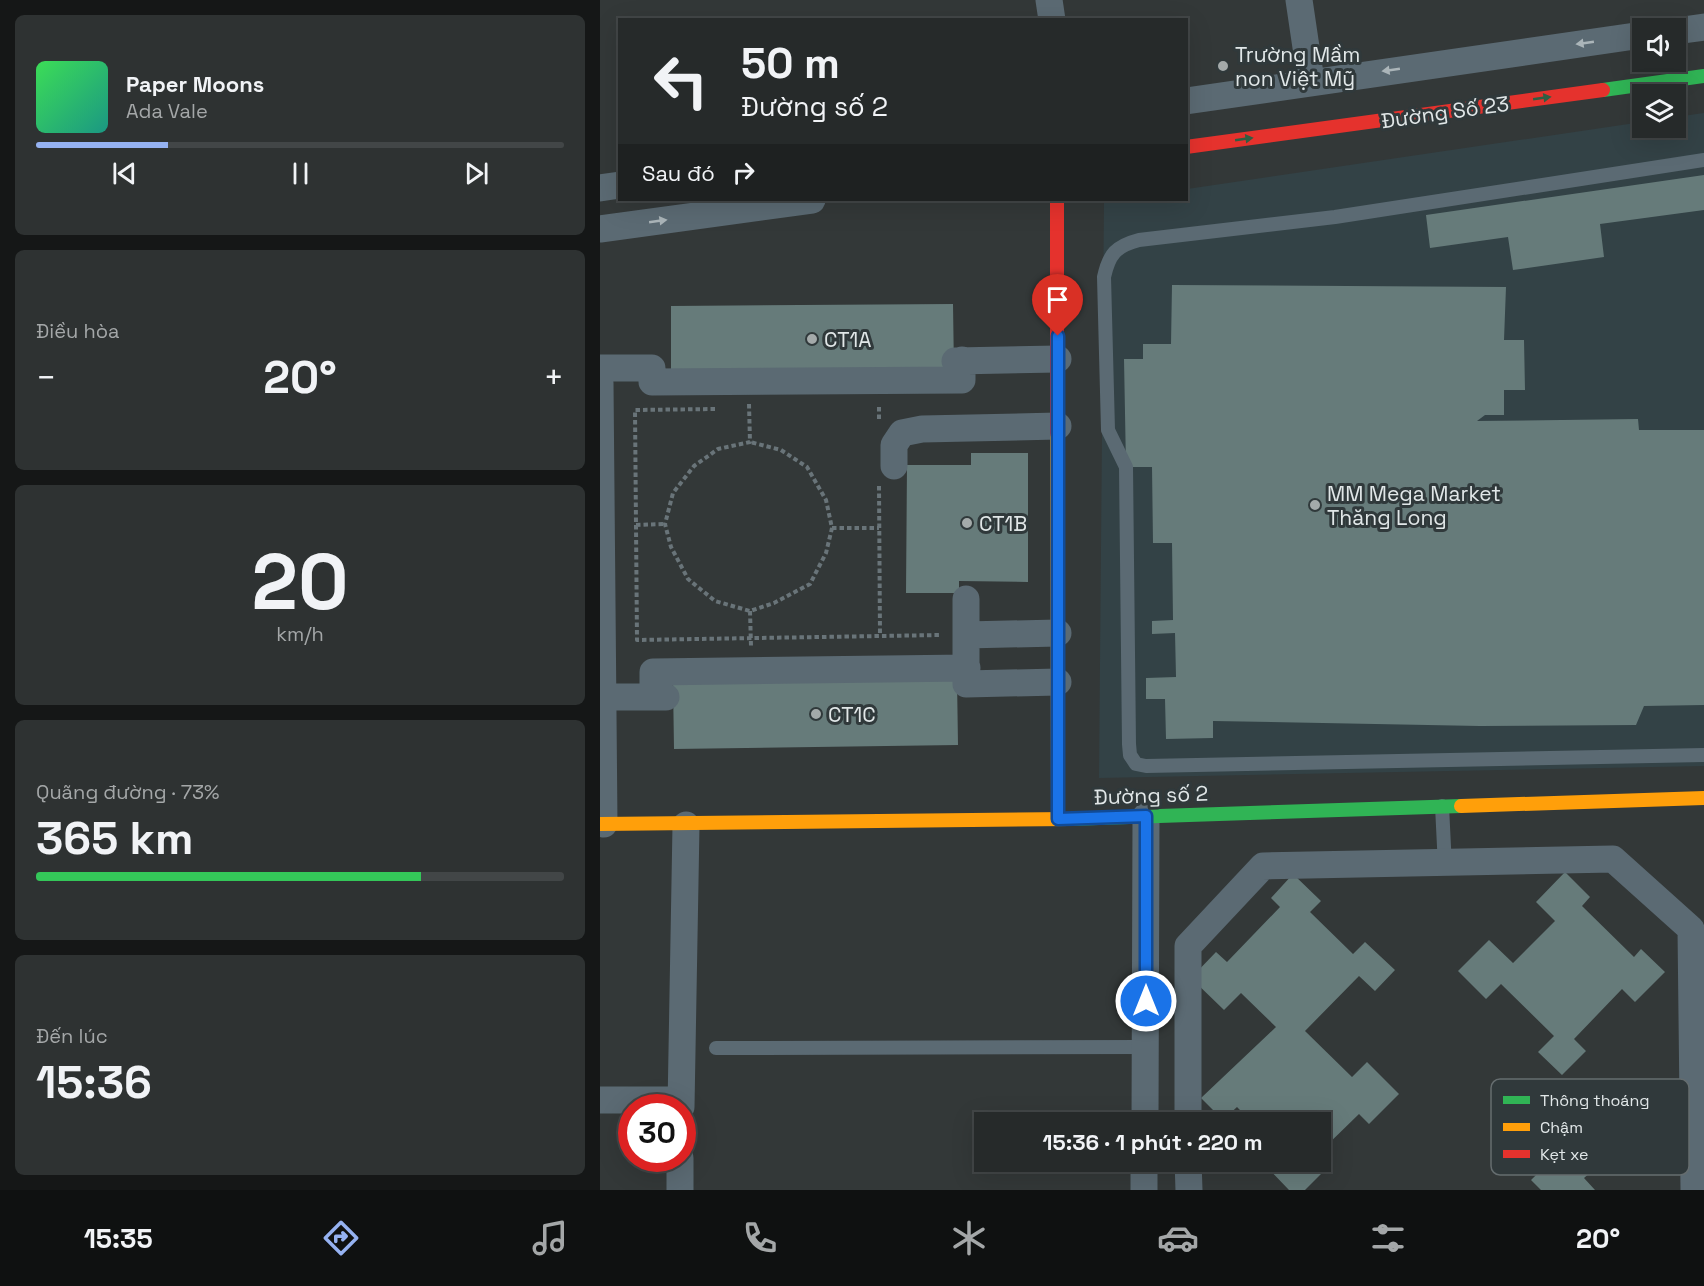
<!DOCTYPE html>
<html lang="vi">
<meta charset="utf-8">
<style>
body{margin:0;font-family:"Space Grotesk",sans-serif;background:#2e3232;color:#f1f3f6;height:100vh;display:flex;flex-direction:column;font-size:22px;white-space:nowrap}
*{box-sizing:border-box;margin:0}
p{font-size:20px;color:#a4a7a8}
.icon{flex:none;width:33px;height:33px;fill:none;stroke:currentColor;stroke-width:2;stroke-linecap:round;stroke-linejoin:round}
.map{position:relative;flex:1;overflow:hidden}
.details{display:flex;flex-direction:column;gap:15px;padding:15px;background:#151717;width:600px}
.details>*{flex:none}
.hud{position:absolute;left:18px;top:18px;width:570px;height:183px;border-radius:0px;box-shadow:0 6px 24px #0002,0 0 0 2px #424647;background:#262a2a;color:#f1f3f6;overflow:hidden}
.buttons{position:absolute;left:1032px;top:18px;display:grid;gap:12px}
.buttons a{display:grid;place-items:center;width:54px;height:54px;border-radius:0px;background:#262a2a;box-shadow:0 6px 24px #0002,0 0 0 2px #424647;font-size:30px}
.speed{position:absolute;left:18px;top:1094px;display:flex;gap:12px;font-size:30px;font-weight:700;text-align:center}
.speed>*{display:grid;place-content:center;width:78px;height:78px;border-radius:50%;background:#262a2a;box-shadow:0 6px 24px #0002,0 0 0 2px #424647;line-height:1}
.speed .limit{border:9px solid #d22;background:#fff;color:#111}
.pin{position:absolute;display:grid;place-items:center;width:51px;height:51px;color:#fff;margin:-62px -26px;border-radius:50% 50% 50% 0;rotate:-45deg;box-shadow:0 0 6px #0007}
.pin .icon{rotate:45deg}
.me{position:absolute;width:66px;margin:-33px;rotate:0deg;stroke-linejoin:round;filter:drop-shadow(0 0 4px #0008)}
.turn{display:flex;align-items:center;gap:21px;height:126px;padding:0 24px;font-size:27px}
.turn .icon{width:78px;height:78px;stroke-width:2.5}
.turn b{display:block;font-size:42px;line-height:51px}
.then{display:flex;align-items:center;height:57px;padding:0 24px;background:#0003;gap:12px;font-size:22px}
.big{font-size:45px;font-weight:700;line-height:1.1}
.details .card{flex:1;display:flex;flex-direction:column;justify-content:center;gap:9px;min-width:0;padding:0 21px;border-radius:9px;background:#2e3232}
.details .dial{align-items:center;gap:0}
.dial b{font-size:78px;line-height:1}
.song{display:flex;align-items:center;gap:18px}
.cover{width:72px;height:72px;border-radius:9px;background:linear-gradient(135deg,hsl(130 70% 55%),hsl(170 70% 35%))}
.played{height:6px;border-radius:3px;background:linear-gradient(90deg,#95b2f1 25%,#424647 25%)}
.keys{display:flex;justify-content:space-around;direction:ltr}
.heat{display:flex;justify-content:space-between;align-items:center;font-size:33px;direction:ltr}
.charge{height:9px;border-radius:4px;background:linear-gradient(90deg,#34c759 73%,#424647 0)}
.trip{position:absolute;left:374px;top:1112px;width:357px;height:60px;border-radius:0px;background:#262a2a;box-shadow:0 6px 24px #0002,0 0 0 2px #424647;font-weight:700;line-height:60px;text-align:center}
.menu{display:flex;height:96px;justify-content:space-around;align-items:center;background:#0f1111;color:#a4a7a8}
.menu .icon{width:42px;height:42px}
.menu .current{color:#95b2f1}
.menu b{font-size:27px;color:#f1f3f6}
main{display:flex;flex:1;min-height:0}
.map>svg:first-child{display:block}
.built{fill:#334246}
.building{fill:#667b7a}
.lines{fill:none;stroke-linecap:round;stroke-linejoin:round}
.path{stroke:#697479;stroke-width:4;stroke-dasharray:4.5 3;stroke-linecap:butt}
.lane{stroke:#5b6a73;stroke-width:14}
.street{stroke:#5b6a73;stroke-width:27}
.fast{stroke:#30b455;stroke-width:14}
.slow{stroke:#ff9f0a;stroke-width:14}
.jam{stroke:#e5322d;stroke-width:14}
.oneway{fill:#abb5b9}
.oneway2{fill:#305e43}
.route-casing{stroke:#114b97;stroke-width:15}
.route{stroke:#1a73e8;stroke-width:10}
.poi-dot{fill:#a4aaaa;stroke:#30393b;stroke-width:2}
.labels{text-anchor:middle;dominant-baseline:central;stroke-width:6;stroke-linejoin:round;paint-order:stroke}
.poi-label{font-size:21px;fill:#e1e7e8;stroke:#30393b;text-anchor:start}
.street-label{font-size:21px;fill:#e1e7e8;stroke:#30393b}
.key{fill:#30393b;stroke:#656d6f;stroke-width:1.5}
.key-label{font-size:16px;fill:#e1e7e8}
</style>
<main>
<section class="details">
<div class="card">
<div class="song"><i class="cover"></i><div><b>Paper Moons</b><p>Ada Vale</p></div></div>
<div class="played"></div>
<div class="keys"><svg class="icon" aria-label="previous" viewBox="0 0 24 24"><path d="M18 5L8 12l10 7zM5 5v14"/></svg><svg class="icon" aria-label="pause" viewBox="0 0 24 24"><path d="M8 5v14M16 5v14"/></svg><svg class="icon" aria-label="next" viewBox="0 0 24 24"><path d="M6 5l10 7-10 7zM19 5v14"/></svg></div>
</div>
<div class="card"><p>Điều hòa</p>
<div class="heat"><a>−</a><b class="big">20°</b><a>+</a></div>
</div>
<div class="card dial"><b>20</b><p>km/h</p></div>
<div class="card"><p>Quãng đường · 73%</p><b class="big">365 km</b><div class="charge"></div></div>
<div class="card"><p>Đến lúc</p><b class="big">15:36</b></div>
</section>
<div class="map">
<svg width="1104" height="1190" viewBox="0 0 1104 1190">
<rect width="100%" height="100%" fill="#333838"/>
<path class="built" d="M1104,113v653l-605,12 5,-577 82,-1 1,-11 455,-67v6h34v-11z"/>
<path class="building" d="M1104,175v35l-104,14 4,33 -91,13 -5,-33 -78,11 -4,-33z
M572,285l334,2 -2,53h20l1,50h-21v25h-19l-8,6 161,-2 1,11h65v275l-60,1 -8,19 -156,1 -267,-5v17l-47,1 -1,-40h-19v-21l30,-1 -1,-44 -23,1v-13l21,-1 -1,-77h-19l-1,-76h-26l-2,-108h19v-15h28z
M353,304l1,67 -283,2v-67z
M371,453h57v129l-69,-1v12h-53l1,-128h64z
M357,679l1,66 -284,4 -1,-66z
M965,872l25,25 -8,9 52,51 7,-8 24,23 -30,30 -13,-13 -48,50 12,12 -24,24 -24,-23 16,-16 -53,-52 -15,15 -28,-28 31,-31 24,23 42,-42 -19,-19z
M693,874l28,27 -11,11 43,42 12,-12 30,28 -20,21 -16,-15 -54,55 47,46 15,-15 32,32 -30,30 -10,-10 -39,38v-30h-68l-15,-15 -14,13 -22,-22 75,-71 -35,-34 -17,17 -33,-32 25,-26 11,10 53,-55 -9,-9z
M967,1145l25,26 -8,7 11,12h-54l-10,-10z
M720,1152l11,12 -26,26h-16l-25,-26 3,-3h53z"/>
<g class="lines">
<path class="path" d="M149,404l1,38 -32,7 -24,17 -21,27 -8,31 6,23 17,32 27,22 35,10 24,-8 36,-19 16,-31 6,-25 -6,-28 -19,-33 -26,-17 -31,-8
M279,407v14
M115,409l-80,1 2,230 304,-5
M279,486l1,150
M36,525l29,-1
M232,528h47
M150,611l1,35"/>
<path class="lane" d="M1104,160l-369,57 -196,23c-23,6 -30,14 -35,37l4,153 18,37 3,277 1,11 6,9 10,2 558,-11
M842,806l3,61
M116,1048l429,-1"/>
<path class="street" d="M449,0l3,20
M699,0l12,81
M1076,31l28,-4
M586,101l456,-66
M0,188l20,-3
M0,229l212,-29
M355,361l103,-2
M0,368h52v14l310,-2v-20
M0,383l4,441
M294,466v-21l8,-12 20,-4 136,-3
M366,599v36
M458,633l-92,2v49l92,-2
M3,697h63
M53,697v-25l314,-4
M0,1100h81
M81,1107l5,-282
M545,1122l1,-306
M588,1122v-176l75,-80 350,-7 78,70 3,261
M588,1161l1,29
M80,1190v-32
M544,1190v-29"/>
<path class="fast" d="M1003,90l101,-14
M469,819l392,-13"/>
<path class="slow" d="M457,433l1,386
M861,806l243,-8
M0,824l469,-5"/>
<path class="jam" d="M586,147l417,-57
M457,200v233"/>
</g>
<defs><path id="oneway-solid" d="M-6-.8H1V-3.2L6.5 0L1 3.2V.8H-6Z" transform="scale(1.5)"/></defs>
<g class="oneway">
<use href="#oneway-solid" transform="translate(985 43) rotate(172)"/>
<use href="#oneway-solid" transform="translate(791 70) rotate(172)"/>
<use href="#oneway-solid" transform="translate(58 221) rotate(-8)"/>
</g>
<g class="oneway2">
<use href="#oneway-solid" transform="translate(942 98) rotate(-8)"/>
<use href="#oneway-solid" transform="translate(644 139) rotate(-8)"/>
</g>
<g class="lines">
<defs>
<path id="route" d="M458,336v483l88,-3v185"/>
</defs>
<use href="#route" class="route-casing"/>
<use href="#route" class="route"/>
</g>
<g class="poi-dot">
<circle cx="623" cy="66" r="6"/>
<circle cx="212" cy="339" r="6"/>
<circle cx="715" cy="505" r="6"/>
<circle cx="367" cy="523" r="6"/>
<circle cx="216" cy="714" r="6"/>
</g>
<g class="labels">
<g class="poi-label">
<text x="635" y="54">Trường Mầm<tspan x="635" dy="24">non Việt Mỹ</tspan></text>
<text x="224" y="339">CT1A</text>
<text x="727" y="493">MM Mega Market<tspan x="727" dy="24">Thăng Long</tspan></text>
<text x="379" y="523">CT1B</text>
<text x="228" y="714">CT1C</text>
</g>
<g class="street-label">
<text transform="translate(845 112) rotate(-8)">Đường Số 23</text>
<text transform="translate(551 795) rotate(-2)">Đường số 2</text>
</g>
</g>
<rect x="891" y="1079" width="198" height="96" rx="9" class="key"/>
<rect x="903" y="1096" width="27" height="8" fill="#30b455"/>
<rect x="903" y="1123" width="27" height="8" fill="#ff9f0a"/>
<rect x="903" y="1150" width="27" height="8" fill="#e5322d"/>
<g class="key-label">
<text x="940" y="1106">Thông thoáng</text>
<text x="940" y="1133">Chậm</text>
<text x="940" y="1160">Kẹt xe</text>
</g>
</svg>
<div class="buttons">
<a><svg class="icon" aria-label="sound" viewBox="0 0 24 24"><path d="M4 9h4l5-4v14l-5-4H4zM17 9q2 3 0 6"/></svg></a>
<a><svg class="icon" aria-label="layers" viewBox="0 0 24 24"><path d="M12 4l9 5-9 5-9-5zM3 14l9 5 9-5"/></svg></a>
</div>
<div class="speed"><div class="limit">30</div></div>
<div class="pin" style="left:458px;top:336px;background:#d93025"><svg class="icon" aria-label="arrive" viewBox="0 0 24 24"><path d="M6 21V4h12l-3 4 3 4H6"/></svg></div>
<svg class="me" style="left:546px;top:1001px" viewBox="-20 -20 40 40"><circle r="17" fill="#1a73e8" stroke="#fff" stroke-width="3"/><path d="M0-11L8 9 0 5-8 9z" fill="#fff"/></svg>
<div class="trip">15:36 · 1 phút · 220 m</div>
<div class="hud">
<div class="turn"><svg class="icon" aria-label="left" viewBox="0 0 24 24"><path d="M17 20v-9H6M10 6l-5 5 5 5"/></svg><div><b>50 m</b>Đường số 2</div></div>
<div class="then">Sau đó<svg class="icon" aria-label="right" viewBox="0 0 24 24"><path d="M7 20v-9h11M14 6l5 5-5 5"/></svg></div>
</div>
</div>
</main>
<nav class="menu">
<b>15:35</b>
<svg class="icon current" aria-label="directions" viewBox="0 0 24 24"><path d="M12 3l9 9-9 9-9-9zM9 14v-3h6M13 9l2 2-2 2"/></svg>
<svg class="icon" aria-label="music" viewBox="0 0 24 24"><path d="M9 18V5l10-2v13"/><circle cx="6" cy="18" r="3"/><circle cx="16" cy="16" r="3"/></svg>
<svg class="icon" aria-label="phone" viewBox="0 0 24 24"><path d="M5 4h4l2 5-3 2q2 4 5 5l2-3 5 2v4C11 20 4 13 5 4z"/></svg>
<svg class="icon" aria-label="climate" viewBox="0 0 24 24"><path d="M12 3v18M4 7l16 10M4 17L20 7"/></svg>
<svg class="icon" aria-label="car" viewBox="0 0 24 24"><path d="M5 17H2v-5l4-1 3-4h7l3 4 3 1v5h-3M9 17h6M6 11h13"/><circle cx="7" cy="17" r="2"/><circle cx="17" cy="17" r="2"/></svg>
<svg class="icon" aria-label="filters" viewBox="0 0 24 24"><path d="M4 7h16M4 17h16"/><circle cx="9" cy="7" r="2"/><circle cx="15" cy="17" r="2"/></svg>
<b>20°</b>
</nav>
